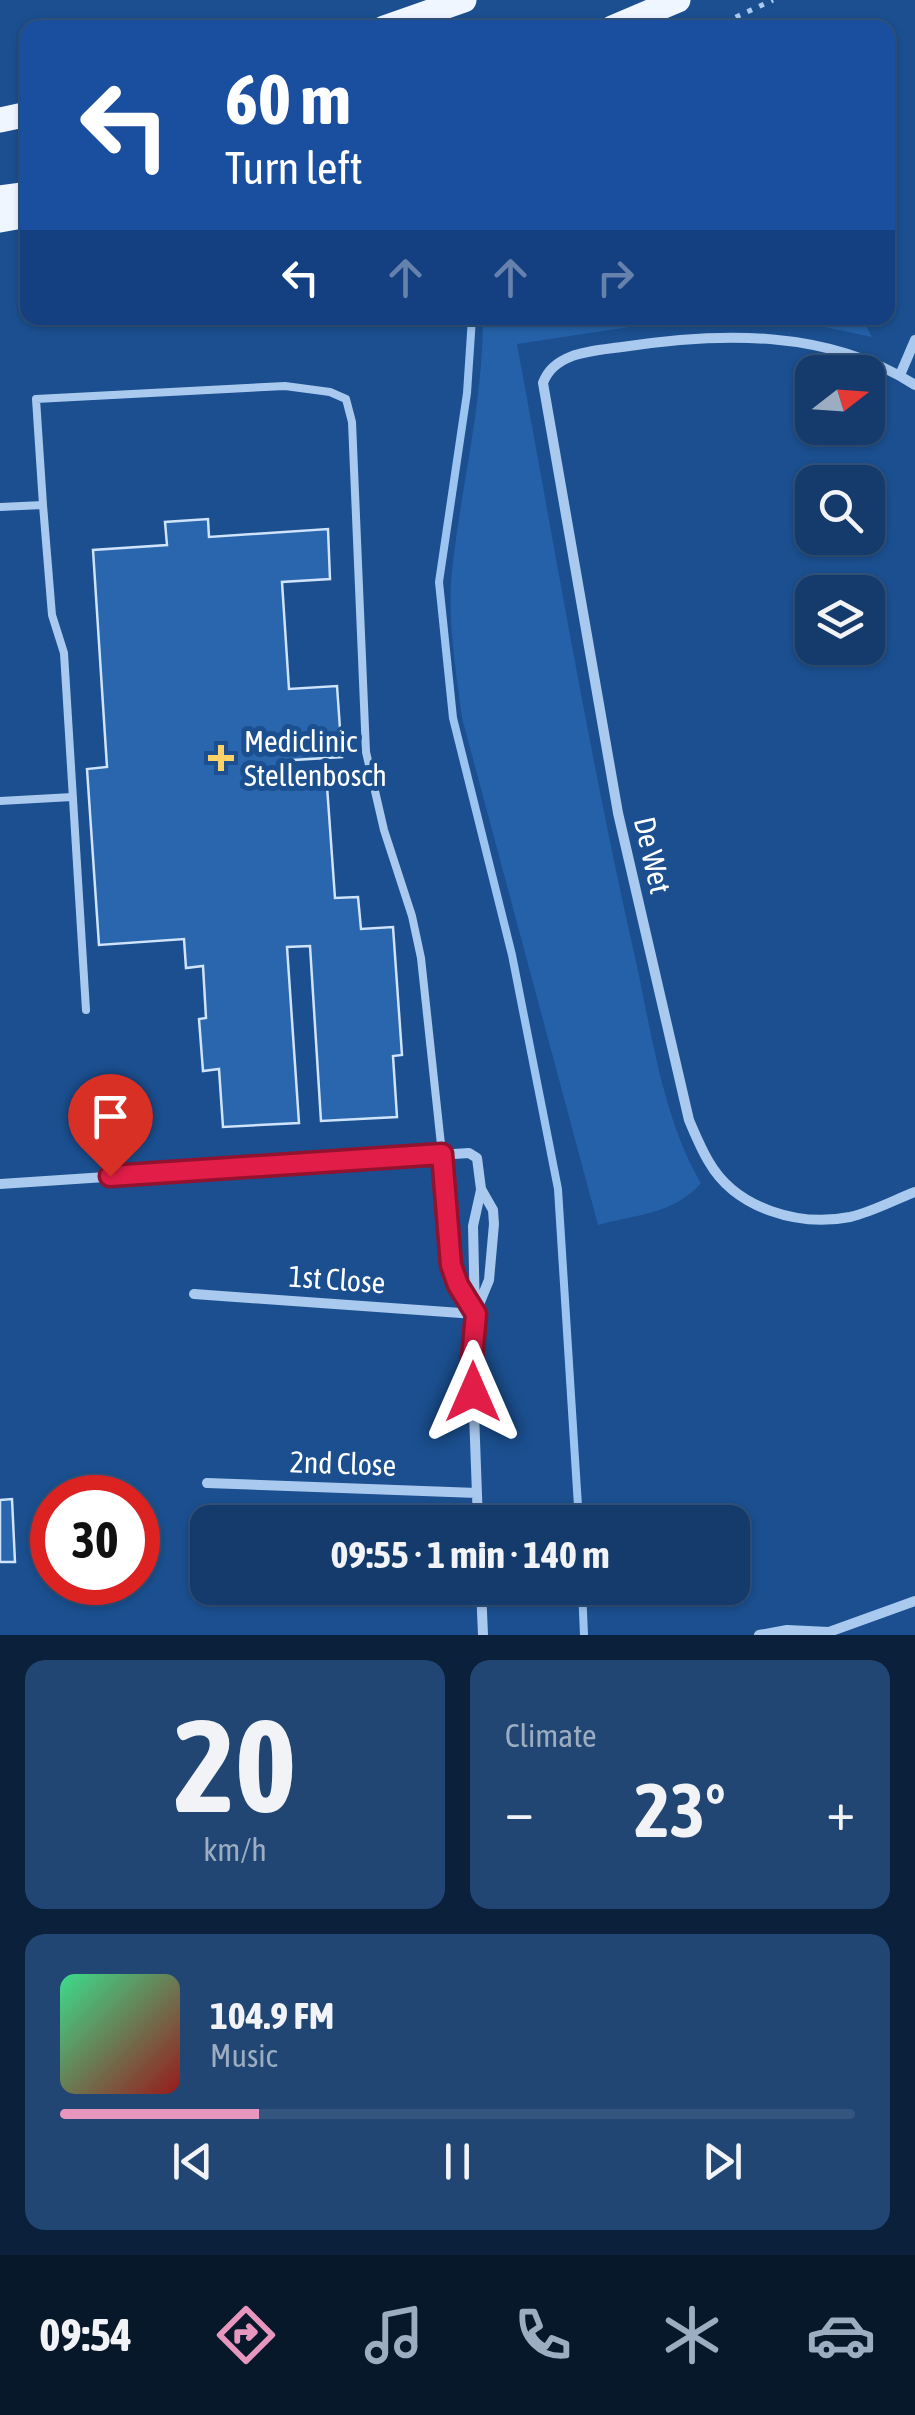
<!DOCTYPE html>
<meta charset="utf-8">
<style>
body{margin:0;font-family:"Asap Condensed",sans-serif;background:#214673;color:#f1f3f6;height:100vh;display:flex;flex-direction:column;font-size:38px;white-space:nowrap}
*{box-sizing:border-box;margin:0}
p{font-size:32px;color:#9dadc1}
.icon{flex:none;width:55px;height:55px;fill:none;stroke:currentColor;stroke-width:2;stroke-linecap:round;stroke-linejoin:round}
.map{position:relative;height:1635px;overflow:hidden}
.side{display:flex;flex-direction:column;gap:25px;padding:25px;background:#0b203b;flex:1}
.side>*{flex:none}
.top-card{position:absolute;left:20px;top:20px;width:875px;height:305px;border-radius:20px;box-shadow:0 2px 8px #0004,0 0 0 2px #33557e;background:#1a4fa0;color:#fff;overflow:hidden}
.needle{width:65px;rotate:73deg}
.controls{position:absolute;left:795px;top:355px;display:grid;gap:20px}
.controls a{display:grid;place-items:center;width:90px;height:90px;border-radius:20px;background:#143b6b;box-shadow:0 2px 8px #0004,0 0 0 2px #33557e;font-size:50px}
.speed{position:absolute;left:30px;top:1475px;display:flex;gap:20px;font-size:50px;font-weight:700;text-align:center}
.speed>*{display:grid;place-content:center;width:130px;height:130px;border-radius:50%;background:#143b6b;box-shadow:0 2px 8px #0004,0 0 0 2px #33557e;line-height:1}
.speed .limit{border:15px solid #d22;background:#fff;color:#111}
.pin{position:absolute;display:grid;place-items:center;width:85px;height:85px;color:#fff;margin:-102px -42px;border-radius:50% 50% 50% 0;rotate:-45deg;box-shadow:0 0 10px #0007}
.pin .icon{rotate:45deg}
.me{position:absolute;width:110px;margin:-55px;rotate:0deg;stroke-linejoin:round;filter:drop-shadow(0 0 8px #0008)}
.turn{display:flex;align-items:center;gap:35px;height:210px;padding:0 40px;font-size:45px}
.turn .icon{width:130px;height:130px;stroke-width:2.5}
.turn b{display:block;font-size:70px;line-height:85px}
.lanes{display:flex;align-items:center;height:95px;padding:0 40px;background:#0003;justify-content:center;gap:50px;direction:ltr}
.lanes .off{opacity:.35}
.big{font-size:75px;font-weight:700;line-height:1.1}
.side .card{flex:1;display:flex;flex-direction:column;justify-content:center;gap:15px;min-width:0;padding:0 35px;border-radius:20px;background:#214673}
.side .dial{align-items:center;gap:0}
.dial b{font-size:130px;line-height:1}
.song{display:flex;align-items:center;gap:30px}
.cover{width:120px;height:120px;border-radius:15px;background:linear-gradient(135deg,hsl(150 70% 55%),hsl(0 70% 35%))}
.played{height:10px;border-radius:5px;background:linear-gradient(90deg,#e797bd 25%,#33557e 25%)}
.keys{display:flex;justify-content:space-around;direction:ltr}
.heat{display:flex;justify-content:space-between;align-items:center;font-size:55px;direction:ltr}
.side .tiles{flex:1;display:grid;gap:25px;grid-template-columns:1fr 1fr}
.card:last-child{grid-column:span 2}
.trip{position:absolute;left:190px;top:1505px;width:560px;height:100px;border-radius:20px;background:#143b6b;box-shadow:0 2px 8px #0004,0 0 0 2px #33557e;font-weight:700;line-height:100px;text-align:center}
.tab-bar{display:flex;height:160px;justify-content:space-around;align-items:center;background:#08182b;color:#9dadc1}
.tab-bar .icon{width:70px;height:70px}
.tab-bar .selected{color:#e797bd}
.tab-bar b{font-size:45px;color:#f1f3f6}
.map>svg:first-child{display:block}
.green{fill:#2461a8}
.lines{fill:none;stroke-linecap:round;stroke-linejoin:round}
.stream{stroke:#9cc4f0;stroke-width:8}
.building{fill:#2a66ad;stroke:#cfe3fa;stroke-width:2.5}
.path{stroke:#a9c9ee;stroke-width:5;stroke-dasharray:5 8;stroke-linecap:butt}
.service{stroke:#a9c9ee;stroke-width:8}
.minor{stroke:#a9c9ee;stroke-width:10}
.primary{stroke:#f0f6ff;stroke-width:25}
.route-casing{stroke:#92132f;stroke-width:25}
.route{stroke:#e11d48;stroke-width:18}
.poi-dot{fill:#ffd166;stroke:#1b4f8f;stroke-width:4}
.labels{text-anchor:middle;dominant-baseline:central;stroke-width:10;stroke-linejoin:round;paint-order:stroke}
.poi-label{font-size:30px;fill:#fff;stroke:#1b4f8f;text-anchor:start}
.street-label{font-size:30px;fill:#fff;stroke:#1b4f8f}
</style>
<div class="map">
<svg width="915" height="1635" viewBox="0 0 915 1635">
<rect width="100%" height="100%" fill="#1b4f8f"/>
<path class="green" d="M483,318h206l-172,26c38,205 72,410 118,613 16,72 28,163 66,226 -26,31 -67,32 -103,42l-136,-507c-6,-48 -15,-98 -10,-147 9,-84 31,-168 31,-253z
M782,318h80l10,19z"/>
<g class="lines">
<path class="stream" d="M472,318l-5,75 -28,189 14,136 59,237 46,234 21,333
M582,1588l2,47"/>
</g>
<path class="building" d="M208,519l1,18 119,-8 2,50 -48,3 7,107 48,-3 5,71 -48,3 2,28 31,-2 8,112 23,-1 3,32 32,-2 9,128 -9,1 4,61 -76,4 -11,-175 -23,1 12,176 -76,4 -4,-58 -16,2 -4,-52 7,-1 -3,-52 -17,2 -2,-29 -85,6 -12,-176 20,-2 -14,-217 74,-5 -2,-23z
M12,1499l3,63h-15v-62z"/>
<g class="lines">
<path class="path" d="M712,28l61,-28"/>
<path class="service" d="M43,505l9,110 12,38 22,357
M0,507l43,-2 -7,-106 249,-13 45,6 16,7 6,23 14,330 18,78 28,86 9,42 21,196
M0,801l72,-4"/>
<path class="minor" d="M900,375l15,-35
M915,385c-87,-56 -195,-53 -293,-38 -29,4 -68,5 -79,36l75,430 71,307c6,14 12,29 20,42 27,47 90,65 141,55 22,-5 44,-17 65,-25
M442,1154l9,111 7,20 17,28
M0,1184l469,-31 8,5 4,31 12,21 1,14 -5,56 -14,34
M194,1294l281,20
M207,1483l270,10
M478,1522l-6,-164 3,-44 -2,-88 8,-36
M481,1588l2,47
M829,1632l86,-31
M759,1635l28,-5 42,2 -1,2"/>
<path class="primary" d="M384,28l80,-28
M612,28l66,-28
M0,120l28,-6
M0,198l28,-4
M0,220l28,-5"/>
</g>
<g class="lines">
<defs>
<path id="route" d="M110,1176l332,-22 9,111 7,20 18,29 -4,44 1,34"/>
</defs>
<use href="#route" class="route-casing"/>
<use href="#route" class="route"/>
</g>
<path class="poi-dot" d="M216 743h10v10h10v10h-10v10h-10v-10h-10v-10h10z"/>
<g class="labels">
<g class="poi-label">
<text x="244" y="741">Mediclinic<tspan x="244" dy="34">Stellenbosch</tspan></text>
</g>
<g class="street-label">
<text transform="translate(653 855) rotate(77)">De Wet</text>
<text transform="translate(337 1279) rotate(4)">1st Close</text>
<text transform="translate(343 1463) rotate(2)">2nd Close</text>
</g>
</g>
</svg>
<div class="controls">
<a><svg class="needle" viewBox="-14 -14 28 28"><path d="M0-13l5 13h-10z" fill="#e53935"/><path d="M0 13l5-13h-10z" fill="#9dadc1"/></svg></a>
<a><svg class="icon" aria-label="search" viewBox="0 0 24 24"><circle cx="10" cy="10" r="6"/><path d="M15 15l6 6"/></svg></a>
<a><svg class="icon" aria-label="layers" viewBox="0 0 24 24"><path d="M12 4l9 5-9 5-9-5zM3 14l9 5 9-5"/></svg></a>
</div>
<div class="speed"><div class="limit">30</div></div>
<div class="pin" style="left:110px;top:1176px;background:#d93025"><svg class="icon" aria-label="arrive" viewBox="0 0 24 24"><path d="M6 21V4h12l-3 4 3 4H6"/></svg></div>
<svg class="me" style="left:473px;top:1392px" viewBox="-20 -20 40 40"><path d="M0-17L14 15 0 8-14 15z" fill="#e11d48" stroke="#fff" stroke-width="4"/></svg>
<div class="trip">09:55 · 1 min · 140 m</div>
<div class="top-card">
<div class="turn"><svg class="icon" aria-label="left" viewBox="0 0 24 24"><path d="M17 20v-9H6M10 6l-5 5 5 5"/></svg><div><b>60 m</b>Turn left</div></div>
<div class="lanes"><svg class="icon" aria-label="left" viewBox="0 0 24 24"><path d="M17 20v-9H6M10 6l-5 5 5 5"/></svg><svg class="icon off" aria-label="ahead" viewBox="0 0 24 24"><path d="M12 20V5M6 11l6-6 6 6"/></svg><svg class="icon off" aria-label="ahead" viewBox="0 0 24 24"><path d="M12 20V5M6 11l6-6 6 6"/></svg><svg class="icon off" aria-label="right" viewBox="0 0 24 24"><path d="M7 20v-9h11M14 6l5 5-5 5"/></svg></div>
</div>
</div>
<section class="side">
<div class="tiles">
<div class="card dial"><b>20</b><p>km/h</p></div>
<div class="card"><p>Climate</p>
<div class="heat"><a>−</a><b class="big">23°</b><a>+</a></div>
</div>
<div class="card">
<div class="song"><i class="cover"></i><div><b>104.9 FM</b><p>Music</p></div></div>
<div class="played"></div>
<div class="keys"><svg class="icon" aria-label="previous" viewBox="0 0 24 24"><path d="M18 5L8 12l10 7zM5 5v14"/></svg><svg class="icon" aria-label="pause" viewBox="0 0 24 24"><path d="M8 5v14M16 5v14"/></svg><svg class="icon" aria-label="next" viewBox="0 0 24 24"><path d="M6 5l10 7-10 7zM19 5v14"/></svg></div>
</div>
</div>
</section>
<nav class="tab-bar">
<b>09:54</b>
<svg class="icon selected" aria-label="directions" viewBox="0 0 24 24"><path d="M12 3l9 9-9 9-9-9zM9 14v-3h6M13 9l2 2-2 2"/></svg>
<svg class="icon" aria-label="music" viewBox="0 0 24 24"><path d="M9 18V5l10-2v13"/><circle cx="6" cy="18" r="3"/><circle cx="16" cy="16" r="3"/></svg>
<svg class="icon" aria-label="phone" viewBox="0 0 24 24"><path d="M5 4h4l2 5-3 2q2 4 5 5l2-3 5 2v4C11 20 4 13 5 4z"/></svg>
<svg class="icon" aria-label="climate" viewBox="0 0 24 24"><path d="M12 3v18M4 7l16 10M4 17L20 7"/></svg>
<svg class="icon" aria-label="car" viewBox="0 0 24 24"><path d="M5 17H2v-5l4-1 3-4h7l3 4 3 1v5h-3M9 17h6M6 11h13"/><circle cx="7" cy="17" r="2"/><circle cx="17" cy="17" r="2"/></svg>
</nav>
